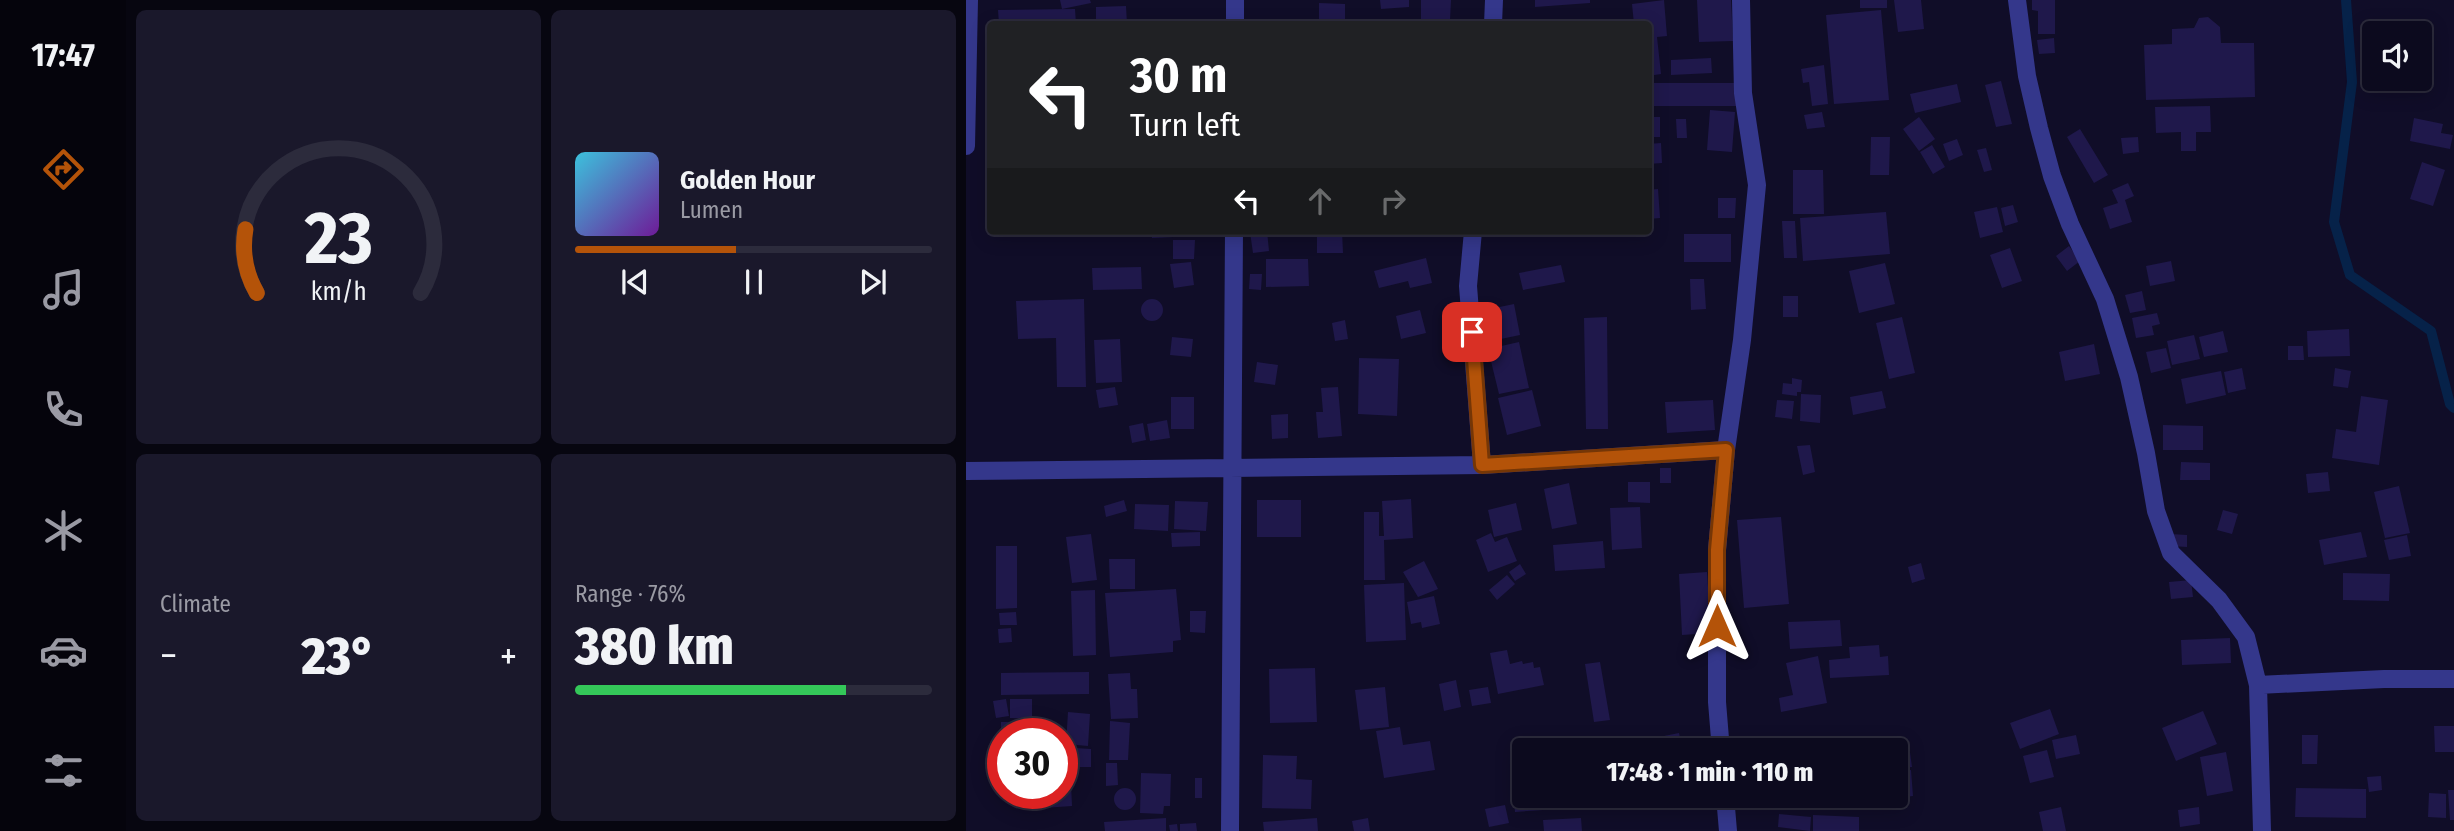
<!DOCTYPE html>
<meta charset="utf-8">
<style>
body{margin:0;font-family:"Fira Sans Condensed",sans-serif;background:#1a182b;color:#f1f3f6;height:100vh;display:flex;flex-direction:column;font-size:26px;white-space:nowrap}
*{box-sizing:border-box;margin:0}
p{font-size:23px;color:#9a9aa4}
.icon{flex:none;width:38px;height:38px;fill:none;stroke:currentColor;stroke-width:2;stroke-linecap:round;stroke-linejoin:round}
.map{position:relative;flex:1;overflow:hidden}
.panel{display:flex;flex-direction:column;gap:10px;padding:10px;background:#070610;width:840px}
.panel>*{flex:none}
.guide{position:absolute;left:21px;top:21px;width:665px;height:214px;border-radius:7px;box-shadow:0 4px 18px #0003,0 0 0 2px #2c2b3c;background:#202124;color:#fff;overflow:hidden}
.buttons{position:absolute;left:1396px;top:21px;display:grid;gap:14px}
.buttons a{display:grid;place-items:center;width:70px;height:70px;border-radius:7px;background:#0c0a1e;box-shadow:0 4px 18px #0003,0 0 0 2px #2c2b3c;font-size:35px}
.speed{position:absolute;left:21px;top:718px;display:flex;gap:14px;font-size:35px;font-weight:700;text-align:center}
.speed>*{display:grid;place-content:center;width:91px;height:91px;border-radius:50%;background:#0c0a1e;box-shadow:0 4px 18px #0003,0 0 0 2px #2c2b3c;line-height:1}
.speed .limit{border:10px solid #d22;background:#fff;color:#111}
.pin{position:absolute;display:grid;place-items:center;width:60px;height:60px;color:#fff;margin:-30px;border-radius:14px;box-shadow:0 4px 10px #0006}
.me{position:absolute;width:77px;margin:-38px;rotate:0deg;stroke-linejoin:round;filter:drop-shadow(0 0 5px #0008)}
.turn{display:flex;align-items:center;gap:24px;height:147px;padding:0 28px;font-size:32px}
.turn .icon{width:91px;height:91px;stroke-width:2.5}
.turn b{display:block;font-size:49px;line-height:60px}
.lanes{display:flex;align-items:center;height:66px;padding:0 28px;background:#0003;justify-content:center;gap:35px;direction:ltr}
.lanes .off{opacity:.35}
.big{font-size:52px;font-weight:800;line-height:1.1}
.panel .card{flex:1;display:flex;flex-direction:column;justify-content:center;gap:10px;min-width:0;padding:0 24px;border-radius:10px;background:#1a182b}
.panel .dial{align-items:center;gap:0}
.dial svg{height:182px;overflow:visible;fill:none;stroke:#2c2b3c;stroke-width:7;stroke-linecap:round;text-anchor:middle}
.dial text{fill:#f1f3f6;stroke:none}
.song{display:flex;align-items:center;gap:21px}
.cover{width:84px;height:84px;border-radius:10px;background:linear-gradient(135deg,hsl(190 70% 55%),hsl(280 70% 35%))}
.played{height:7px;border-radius:4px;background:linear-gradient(90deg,#b45309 45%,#2c2b3c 45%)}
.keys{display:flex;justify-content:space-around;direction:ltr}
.heat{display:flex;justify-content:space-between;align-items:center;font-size:38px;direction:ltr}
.charge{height:10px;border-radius:5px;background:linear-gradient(90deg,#34c759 76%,#2c2b3c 0)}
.panel .tiles{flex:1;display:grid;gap:10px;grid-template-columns:repeat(2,1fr)}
.trip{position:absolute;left:546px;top:738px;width:396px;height:70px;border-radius:7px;background:#0c0a1e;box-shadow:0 4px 18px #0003,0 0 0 2px #2c2b3c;font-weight:800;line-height:70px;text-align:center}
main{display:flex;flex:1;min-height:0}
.tabs{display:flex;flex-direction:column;width:126px;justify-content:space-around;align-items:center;background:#05040c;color:#9a9aa4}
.tabs .icon{width:49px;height:49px}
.tabs .current{color:#b45309}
.tabs b{font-size:32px;color:#f1f3f6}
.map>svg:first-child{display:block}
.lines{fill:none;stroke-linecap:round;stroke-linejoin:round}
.stream{stroke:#062249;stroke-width:10}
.building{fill:#1f184b}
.street{stroke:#34378b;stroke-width:18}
.route-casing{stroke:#753606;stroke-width:18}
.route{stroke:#b45309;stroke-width:12}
</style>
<main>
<nav class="tabs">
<b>17:47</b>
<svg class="icon current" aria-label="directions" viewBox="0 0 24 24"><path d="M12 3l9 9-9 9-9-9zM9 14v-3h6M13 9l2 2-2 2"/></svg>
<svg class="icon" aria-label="music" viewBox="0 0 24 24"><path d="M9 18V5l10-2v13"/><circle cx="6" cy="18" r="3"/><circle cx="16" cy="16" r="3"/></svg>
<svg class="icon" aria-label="phone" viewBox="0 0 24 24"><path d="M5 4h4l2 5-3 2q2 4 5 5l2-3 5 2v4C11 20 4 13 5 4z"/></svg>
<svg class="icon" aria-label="climate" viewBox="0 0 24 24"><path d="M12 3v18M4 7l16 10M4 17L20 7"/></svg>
<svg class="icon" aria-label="car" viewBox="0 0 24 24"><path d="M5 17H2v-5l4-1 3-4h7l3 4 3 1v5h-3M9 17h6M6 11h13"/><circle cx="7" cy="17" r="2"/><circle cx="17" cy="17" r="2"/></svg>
<svg class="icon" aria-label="filters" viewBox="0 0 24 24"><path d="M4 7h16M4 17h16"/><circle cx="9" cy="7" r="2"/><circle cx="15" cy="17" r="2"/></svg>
</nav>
<section class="panel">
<div class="tiles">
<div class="card dial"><svg viewBox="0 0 100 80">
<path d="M14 69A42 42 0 1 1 86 69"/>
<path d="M14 69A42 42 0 0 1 9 41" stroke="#b45309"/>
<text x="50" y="56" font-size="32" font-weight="700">23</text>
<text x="50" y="72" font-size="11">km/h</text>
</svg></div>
<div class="card">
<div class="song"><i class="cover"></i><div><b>Golden Hour</b><p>Lumen</p></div></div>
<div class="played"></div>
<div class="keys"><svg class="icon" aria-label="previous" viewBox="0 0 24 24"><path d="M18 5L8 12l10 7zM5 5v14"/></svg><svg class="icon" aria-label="pause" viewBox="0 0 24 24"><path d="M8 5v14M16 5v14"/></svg><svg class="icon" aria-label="next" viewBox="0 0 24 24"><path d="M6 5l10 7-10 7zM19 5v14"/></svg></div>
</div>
<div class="card"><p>Climate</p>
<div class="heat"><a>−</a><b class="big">23°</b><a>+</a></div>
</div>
<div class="card"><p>Range · 76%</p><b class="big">380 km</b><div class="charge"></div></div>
</div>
</section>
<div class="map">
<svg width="1488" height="831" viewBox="0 0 1488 831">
<rect width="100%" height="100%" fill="#100d28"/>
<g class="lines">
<path class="stream" d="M1380,0l6,82 -18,140 16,53 81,56 19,73 4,4"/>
</g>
<path class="building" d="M94,0h30l1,3 -29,6z
M414,0h29v7l-28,2z
M455,0h30l-1,20 -29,1z
M569,0h55v3l-55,4z
M698,0l3,36 -10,1 4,37 -13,2v-52h-14l-2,-20z
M731,0h34l2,41 -34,1z
M894,0h27v8h-27z
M928,0h27l3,29 -26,3z
M1066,0h23v34h-17v-23l-6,-1z
M353,3l26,1v20h-26z
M160,6l1,18h-31v-17z
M109,9l1,15h-77l-1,-14z
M915,10l8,90 -55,4 -8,-89z
M1242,17l12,10 1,16h33l1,54 -109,3 -2,-55 28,-1v-15l22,-1 5,-10z
M1088,38l1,15 -16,1 -2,-14z
M745,58l1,15 -41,2v-15z
M858,65l4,39 -16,2 -3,-24 -6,1 -2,-14z
M1035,81l11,43 -16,3 -11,-42z
M682,83h88v23h-88z
M991,84l4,18 -46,11 -5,-19z
M1244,106l1,26h-15v19h-15v-19l-25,1 -1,-26z
M744,110l25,2 -3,40 -25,-2z
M856,112l3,15 -18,2 -3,-14z
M682,117h12v20h-12z
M953,117l16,22 -16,12 -16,-22z
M1448,118l29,6 -2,9 12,2 -3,14 -40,-8z
M710,119h10l1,19h-10z
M1114,129l28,46 -14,8 -27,-46z
M905,137h19l-1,38h-19z
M1172,137l1,15 -16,2 -2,-16z
M991,139l6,16 -14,6 -6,-17z
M695,143l1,20 -14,1v-20z
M966,145l13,22 -12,7 -13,-22z
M1020,148l6,22 -8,2 -7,-22z
M1456,162l23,8 -12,36 -23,-7z
M827,170h30l1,44h-31z
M1162,183l6,13 -9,4 7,22 -22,7 -7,-21 15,-5 -6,-13z
M692,189l2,29 -12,1v-29z
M752,198h18l-1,20h-17z
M1047,205l5,17 -13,4 -4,-18z
M1031,207l6,25 -23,6 -6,-26z
M920,212l4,42 -87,7 -3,-43z
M816,221h13l2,37h-13z
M185,231h43v5l-42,2z
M301,231l2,20 -16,2 -3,-21z
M351,231h25l1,22h-26z
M718,234h47v28h-47z
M207,240h22l-1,19h-21z
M1103,246l11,15 -13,10 -11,-15z
M1044,248l12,33 -20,7 -12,-33z
M460,258l6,25 -22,5 -2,-7 -29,7 -5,-17z
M300,259h42l1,27 -43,1z
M1205,261l4,20 -25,5 -4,-20z
M225,262l3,23 -20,3 -4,-24z
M919,263l10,41 -36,9 -10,-42z
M595,265l4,17 -42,8 -4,-17z
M175,267l1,22 -49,1 -1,-22z
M284,274h12l-1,16 -12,-1z
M724,279h14l2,30 -15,1z
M1176,291l4,19 -16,3 -5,-18z
M817,296h15v21h-15z
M118,299l2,88h-29l-1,-49 -38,1 -2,-38z
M175 310a11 11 0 1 1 22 0a11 11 0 1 1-22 0Z
M548,304l6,31 -24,5 -6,-31z
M454,310l6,23 -25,6 -5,-23z
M1191,313l3,11 -8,2 2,9 -18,3 -4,-20z
M641,317l1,112h-22l-2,-111z
M936,317l13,56 -26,6 -13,-56z
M379,320l3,19 -13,2 -3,-18z
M1383,329l1,27 -42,1 -1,-26z
M1257,331l5,21 -24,5 -5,-20z
M1228,335l6,24 -28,6 -5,-24z
M206,337l21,2 -2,18 -21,-2z
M154,339l2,43 -26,1 -2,-43z
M553,342l10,46 -30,6 -11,-45z
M1128,344l6,30 -35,7 -6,-29z
M1322,346h15l1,14h-16z
M1200,348l5,20 -20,5 -5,-21z
M393,358l40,1 -2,57 -39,-2z
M291,362l21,3 -3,20 -21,-3z
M1276,368l4,21 -18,4 -4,-21z
M1369,368l16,3 -3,17 -15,-2z
M1255,371l5,24 -40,9 -5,-25z
M826,378l10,2 -1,12h-4v4l-15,-2 1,-11 9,1z
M149,387l3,18 -19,3 -3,-18z
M372,387l4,49 -24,2 -2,-26h7l-2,-24z
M566,390l9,36 -34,9 -9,-37z
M916,391l4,17 -33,7 -3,-18z
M835,394l20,1 -1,28 -20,-2z
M1395,396l27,4 -9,65 -47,-7 4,-29 20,3z
M205,397h23v32h-23z
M747,400l2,30 -48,3 -2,-31z
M811,400l17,1 -2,18 -17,-2z
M322,414v24l-16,1 -1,-24z
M201,420l3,18 -20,3 -3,-17z
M177,423l3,17 -14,3 -3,-17z
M1197,425l40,1v24h-40z
M844,445l5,27 -12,3 -6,-29z
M1215,462l29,1v17h-30z
M694,468h11v15h-11z
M1362,472l2,19 -22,2 -2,-19z
M662,482h22v21l-22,-1z
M603,483l8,41 -25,5 -8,-40z
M1433,486l11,47 -25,5 -11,-46z
M445,499l2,39 -29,2 1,40h-21v-68h15v24h5l-2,-35z
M158,500l3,11 -21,6 -2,-11z
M291,500h44v37h-44z
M209,501l33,1 -2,29 -32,-2z
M550,503l6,27 -28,7 -6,-27z
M169,504l34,1 -1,26 -34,-2z
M674,507l2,41 -30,2 -2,-42z
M1257,510l15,4 -6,20 -15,-4z
M815,517l8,87 -45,4 -7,-88z
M234,532v14l-28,1 -1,-14z
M1395,532l6,25 -43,8 -5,-25z
M525,533l4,9 12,-5 10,24 -29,11 -12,-32z
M125,534l6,46 -25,3 -6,-46z
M1205,534l16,1v12l-16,-1z
M1441,535l4,21 -22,4 -5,-20z
M637,541l2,27 -50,3 -2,-26z
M30,546h21v62l-21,1z
M143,559h26v30h-25z
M458,561l14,28 -20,8 -15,-25z
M955,563l4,16 -13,4 -4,-16z
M554,564l6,10 -11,7 -6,-9z
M741,572l4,61 -29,2 -3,-61z
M1377,573l47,1 -1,27 -46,-1z
M541,575l8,9 -18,16 -8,-10z
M1225,580l2,17 -22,2 -2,-17z
M438,583l2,57 -40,2 -2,-57z
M210,589l5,51 -8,1v11l-63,5 -5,-64z
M129,590l1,65 -23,1 -2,-65z
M468,596l6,28 -18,4 -1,-6 -10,2 -4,-22z
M224,611h16l-1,22 -15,-1z
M50,612l1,13h-17l-1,-12z
M874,620l2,26 -52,3 -2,-27z
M45,628l1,14 -13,1 -1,-14z
M1264,638l1,25 -49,2 -1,-25z
M913,645l1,12 8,-1 1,19 -59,3 -1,-18 21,-2 -1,-11z
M541,650l3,14 12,-3 1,3 10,-2 1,6 6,-1 4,18 -46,9 -8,-41z
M852,656l9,47 -46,9 -2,-14 14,-3 -7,-32z
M634,662l10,58 -16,2 -9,-58z
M349,668l2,54 -47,1 -1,-54z
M123,672v22l-88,1v-22z
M164,673l1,16h6l1,29 -27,1 -3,-45z
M490,680l5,27 -17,4 -5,-27z
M419,687l4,40 -29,3 -5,-40z
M522,687l3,16 -19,3 -3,-16z
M40,699l3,17 -13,2 -3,-17z
M44,699h22v20l-22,-1z
M1084,709l9,25 -39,15 -10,-26z
M1237,711l14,33 -41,17 -14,-33z
M102,712l22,2 -2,32 -22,-2z
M144,721l20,2 -2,37h-19z
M35,722h24v11h-24z
M1468,726h20v26h-19z
M434,727l3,18 27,-4 5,29 -51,8 -8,-47z
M713,733l4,18h-26l-3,-13z
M1110,735l4,19 -24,5 -4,-19z
M1336,735h16l-1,29h-15z
M864,738h28v13h-47v-3h19z
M943,745l3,22 -13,1 -3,-21z
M109,748l16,1v18h-17z
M1081,750l7,27 -24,6 -7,-27z
M1260,752l7,39 -26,5 -7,-39z
M297,755l34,1 -1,23 16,1 -1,29 -49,-1z
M558,756v40h18l1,14 -28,2 -5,-55z
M140,763h11l1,22 -12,1z
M945,770l2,26 -41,5 -1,-5h24v-24z
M175,773l30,1 -1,32h-6l-1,8 -23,-1z
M1415,776l1,14 -13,2 -2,-15z
M229,778h7v20h-7z
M96,783h9l1,23 -29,2 -1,-15h20z
M148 799a11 11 0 1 1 22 0a11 11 0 1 1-22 0Z
M1330,788l70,1v29l-71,-1z
M1482,790h6v30h-4z
M1463,793l17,1v24l-18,-1z
M603,796h22v8l-22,1z
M664,796h43l1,12 -44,1z
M539,805l4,18 -20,4 -4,-18z
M1095,807l5,24h-23l-4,-19z
M1233,807l1,17 -20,3 -2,-17z
M813,814l32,3 -1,14 -32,-4z
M847,815l46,2v14h-46z
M200,818v13h-61l-1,-9z
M351,818l1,13h-54l-1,-9z
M402,818l2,13h-16l-2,-10z
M615,818l1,13h-38l-1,-11z
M230,823l1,8h-17v-7z
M211,824l1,7h-8l-1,-6z"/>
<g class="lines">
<path class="street" d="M1051,0l10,76 12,52 13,48 18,48 35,75 24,78 17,76 10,58 15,42 48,47 27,37 12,48 4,146
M269,24v-24
M527,24l1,-24
M0,146l3,-146
M507,231l-5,55 14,179
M0,471l516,-6 244,-15
M1292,685l126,-6h70
M755,751l-4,-49v-152l9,-100 16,-110 15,-155 -14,-92 -2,-93
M759,796l3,35
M264,831l4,-600"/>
</g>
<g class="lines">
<defs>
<path id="route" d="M506,332l10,133 244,-15 -9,100v76"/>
</defs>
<use href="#route" class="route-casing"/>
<use href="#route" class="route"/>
</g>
</svg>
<div class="buttons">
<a><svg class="icon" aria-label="sound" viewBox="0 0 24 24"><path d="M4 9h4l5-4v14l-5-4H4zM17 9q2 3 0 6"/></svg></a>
</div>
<div class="speed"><div class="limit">30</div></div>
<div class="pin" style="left:506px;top:332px;background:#d93025"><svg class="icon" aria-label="arrive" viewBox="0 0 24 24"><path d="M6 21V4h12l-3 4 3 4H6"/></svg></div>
<svg class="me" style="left:751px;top:626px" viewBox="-20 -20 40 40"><path d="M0-17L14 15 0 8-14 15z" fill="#b45309" stroke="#fff" stroke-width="4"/></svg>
<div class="trip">17:48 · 1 min · 110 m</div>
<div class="guide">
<div class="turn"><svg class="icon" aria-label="left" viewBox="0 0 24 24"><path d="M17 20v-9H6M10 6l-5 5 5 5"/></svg><div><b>30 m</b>Turn left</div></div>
<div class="lanes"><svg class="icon" aria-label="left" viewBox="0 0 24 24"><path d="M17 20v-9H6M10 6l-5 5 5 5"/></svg><svg class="icon off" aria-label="ahead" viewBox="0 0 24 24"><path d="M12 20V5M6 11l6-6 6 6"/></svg><svg class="icon off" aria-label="right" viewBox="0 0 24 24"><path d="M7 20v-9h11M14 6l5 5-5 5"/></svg></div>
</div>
</div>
</main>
